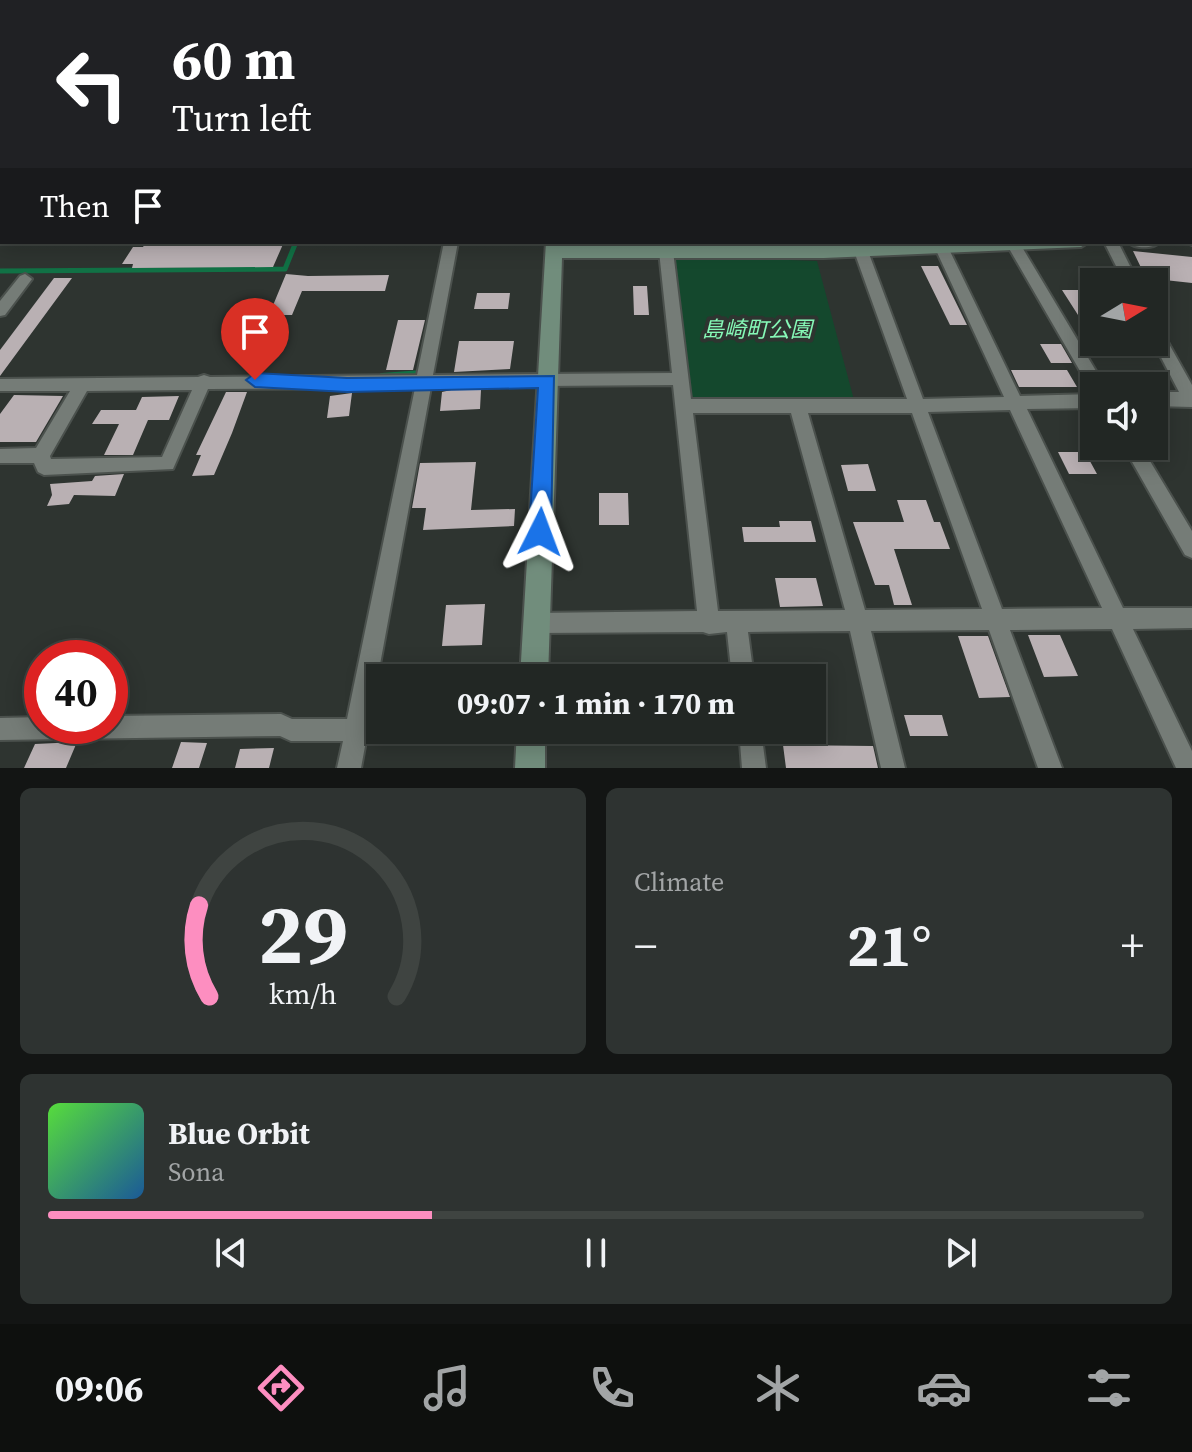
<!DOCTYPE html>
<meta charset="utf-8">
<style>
body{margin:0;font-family:"Source Serif 4","Noto Sans JP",serif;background:#2e3331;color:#f1f3f6;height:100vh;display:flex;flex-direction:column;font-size:30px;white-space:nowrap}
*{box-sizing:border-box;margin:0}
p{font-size:26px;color:#a2a5a6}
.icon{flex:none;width:44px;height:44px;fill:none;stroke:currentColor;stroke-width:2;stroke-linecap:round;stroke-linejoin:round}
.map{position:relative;height:768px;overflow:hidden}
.panel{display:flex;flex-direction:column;gap:20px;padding:20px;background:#131514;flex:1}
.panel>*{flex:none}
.hud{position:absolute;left:0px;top:0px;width:1192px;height:244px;box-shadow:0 4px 20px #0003,0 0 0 2px #3f4441;background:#202124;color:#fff;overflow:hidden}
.needle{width:52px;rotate:80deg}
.tools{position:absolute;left:1080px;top:268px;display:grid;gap:16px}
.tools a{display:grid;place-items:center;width:88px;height:88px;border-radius:0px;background:#222724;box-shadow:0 4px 20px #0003,0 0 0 2px #3f4441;font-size:40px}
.speed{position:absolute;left:24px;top:640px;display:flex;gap:16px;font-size:40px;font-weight:700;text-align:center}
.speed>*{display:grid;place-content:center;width:104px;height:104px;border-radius:50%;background:#222724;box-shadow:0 4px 20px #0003,0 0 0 2px #3f4441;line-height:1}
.speed .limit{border:12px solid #d22;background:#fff;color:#111}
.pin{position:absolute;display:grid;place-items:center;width:68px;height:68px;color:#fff;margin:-82px -34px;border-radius:50% 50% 50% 0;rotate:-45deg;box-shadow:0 0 8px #0007}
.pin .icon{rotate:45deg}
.me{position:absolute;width:88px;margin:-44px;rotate:3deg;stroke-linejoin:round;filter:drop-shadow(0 0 6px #0008)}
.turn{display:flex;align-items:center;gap:28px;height:168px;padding:0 40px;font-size:36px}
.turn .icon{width:104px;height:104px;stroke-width:2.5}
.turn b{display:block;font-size:56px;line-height:68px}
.then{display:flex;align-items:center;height:76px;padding:0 40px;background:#0003;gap:16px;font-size:30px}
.big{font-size:60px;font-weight:700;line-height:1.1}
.panel .widget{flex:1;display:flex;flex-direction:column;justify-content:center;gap:12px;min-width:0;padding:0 28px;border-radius:12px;background:#2e3331}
.panel .dial{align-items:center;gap:0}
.dial svg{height:208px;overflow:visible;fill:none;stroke:#3f4441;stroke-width:7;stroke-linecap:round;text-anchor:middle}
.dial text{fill:#f1f3f6;stroke:none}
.song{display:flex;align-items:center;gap:24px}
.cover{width:96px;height:96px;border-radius:12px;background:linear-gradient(135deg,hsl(110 70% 55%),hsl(210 70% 35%))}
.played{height:8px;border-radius:4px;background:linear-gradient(90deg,#fd8ec0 35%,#3f4441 35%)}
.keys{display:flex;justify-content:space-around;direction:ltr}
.heat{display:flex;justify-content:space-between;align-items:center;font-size:44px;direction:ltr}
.panel .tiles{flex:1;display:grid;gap:20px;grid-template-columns:1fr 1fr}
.widget:last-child{grid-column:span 2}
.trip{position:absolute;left:366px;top:664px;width:460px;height:80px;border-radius:0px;background:#222724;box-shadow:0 4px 20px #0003,0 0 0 2px #3f4441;font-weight:700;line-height:80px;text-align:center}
.menu{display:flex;height:128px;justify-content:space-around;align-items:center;background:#0e100e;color:#a2a5a6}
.menu .icon{width:56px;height:56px}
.menu .current{color:#fd8ec0}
.menu b{font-size:36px;color:#f1f3f6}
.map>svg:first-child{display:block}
.green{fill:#14482d}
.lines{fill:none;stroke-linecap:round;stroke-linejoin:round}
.stream-far1{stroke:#117145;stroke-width:5}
.stream{stroke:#117145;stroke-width:6}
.building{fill:#b9b0b3}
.street-casing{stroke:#4b514d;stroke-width:4}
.secondary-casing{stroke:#4b514d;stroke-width:4}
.street{fill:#757c77;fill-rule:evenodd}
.secondary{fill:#718d7c;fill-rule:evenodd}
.route{fill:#1a73e8;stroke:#114b97;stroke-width:2}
.labels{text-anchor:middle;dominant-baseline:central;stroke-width:8;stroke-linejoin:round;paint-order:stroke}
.park-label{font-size:22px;font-style:italic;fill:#86f9b7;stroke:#2e3430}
</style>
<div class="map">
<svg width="1192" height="768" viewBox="0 0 1192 768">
<rect width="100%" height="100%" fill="#2e3430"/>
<path class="green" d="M678,256l139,5 37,139 -158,-1 -4,-3 -17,-138z"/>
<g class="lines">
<path class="stream-far1" d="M0,271l285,-2 11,-27"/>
<path class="stream" d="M382,376l40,-3"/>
</g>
<path class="building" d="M146,242h138l-11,25 -141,1 1,-4h-11l11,-17h10z
M1133,251l59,6v26l-46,-5z
M921,266h17l29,59h-17z
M286,274l22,2 81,-1 -4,16h-83l-10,24h-23z
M54,278h18l-72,98v-26z
M633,286h14l2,29h-15z
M1062,290h20l12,18v32z
M477,293h33l-2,16h-34z
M398,320h27l-12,50h-27z
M459,341h55l-4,28 -56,3z
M1040,344h21l11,19h-21z
M1011,370h56l10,17h-58z
M1101,370h25l10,16h-26z
M451,390h30l-1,19 -40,2 2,-19z
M226,392h21l-15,41 -18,42 -22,1 9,-21h-5z
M352,393l-3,23 -22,2 3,-22z
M14,395l49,1 -27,46h-36v-28z
M179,396l-10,24h-21l-15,35h-29l15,-31h-27l9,-14h35l6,-13z
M1058,452h27l12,22h-28z
M476,462l-5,48 44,-1 -1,17 -91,4 3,-22h-14l8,-45z
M868,464l8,27h-28l-7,-26z
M124,474l-9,22 -41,-1 -5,9 -22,2 5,-11 -2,-11 42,-3 3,-5z
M599,493h29l1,32h-30z
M897,500h29l8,22h6l10,27h-56l18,56h-18l-5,-20h-14l-22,-63h51z
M779,521h32l5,21h-72l-2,-15h38z
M775,578h41l7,28 -43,1z
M485,604l-3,41 -40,1 4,-41z
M1028,635h32l18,41 -34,1z
M958,636h30l22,61 -31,1z
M904,715h38l6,21h-38z
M77,742l-11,26h-42l11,-24z
M181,742l26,1 -8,25h-27z
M783,745l90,1 5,22h-92z
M274,748l-5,20h-34l5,-19z"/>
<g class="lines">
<defs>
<path id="street" d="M1190,237h2v8l-8,-3h6z
M444,242h14l-25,133 239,-2 -13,-122 7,-4 7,4 18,148h216l-53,-148 7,-4 7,4 55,148 81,-2 -69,-149 2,-3h10l73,151 74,-2v14l-67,1 96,199h69v20l-59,1 59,122v17h-16l-64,-139 -102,1 52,138h-24l-49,-138 -118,1 34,137h-24l-31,-137 -102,1 6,46h-22l-5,-46 -18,2 -6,-2 -167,1 -7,-3 -3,-7 3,-7 7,-3 161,-2 -24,-226 -242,2 -61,332h10v11h27l-3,8 -8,3h-30l-5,27h-24l6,-27h-52l-11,-5 -280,4v-22l42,-1v9h68v-10l171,-2 11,5h55l68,-331 -207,1 -35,80 -129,6 -6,-3 -4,-9h-34v-14l36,-1 34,-57h-70v-12l198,-2 6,-2 6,2 207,-2zM192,390l-30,67 -111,2 -1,-3 37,-65zM1010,410l92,198 -100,1 -74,-197zM693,413h98l54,197 -127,1zM808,413h104l70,196 -117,1z
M1009,242h10l86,144h-11v5l-3,-1 -84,-145z
M1104,242h14l20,40h-14z
M1128,242h32c-7,7 -25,7 -32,0z
M25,274l7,5 -27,36 -5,1v-15l20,-25z
M1154,324l5,2 33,59v22l-38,-1v-14h25l-26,-50z
M1123,446h18l51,85v27l-7,-3z
M739,730h22l5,38h-24z"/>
<path id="secondary" d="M546,242h16v4l527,-4 -8,5 -257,11h-262l-14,420h-28z
M517,730h28v38h-30z"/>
</defs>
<use href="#street" class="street-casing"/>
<use href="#secondary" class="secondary-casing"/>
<use href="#street" class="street"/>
<use href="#secondary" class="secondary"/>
</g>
<linearGradient id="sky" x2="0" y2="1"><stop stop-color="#191d1a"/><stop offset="0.57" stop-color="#465059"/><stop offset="1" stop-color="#465059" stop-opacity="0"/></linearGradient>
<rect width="1192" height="250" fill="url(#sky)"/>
<path class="route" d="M255,373l92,5 207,-2 -3,156 -3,7 -8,3 -7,-3 -4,-7 9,-144 -191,4 -92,-5 -9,-7z"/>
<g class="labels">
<g class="park-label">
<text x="757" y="329">島崎町公園</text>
</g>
</g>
</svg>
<div class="tools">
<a><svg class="needle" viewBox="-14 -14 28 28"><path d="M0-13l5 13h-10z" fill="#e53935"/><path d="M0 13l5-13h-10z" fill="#a2a5a6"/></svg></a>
<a><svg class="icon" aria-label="sound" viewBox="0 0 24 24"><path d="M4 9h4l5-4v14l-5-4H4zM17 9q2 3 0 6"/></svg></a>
</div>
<div class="speed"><div class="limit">40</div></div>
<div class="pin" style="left:255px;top:380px;background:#d93025"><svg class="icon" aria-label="arrive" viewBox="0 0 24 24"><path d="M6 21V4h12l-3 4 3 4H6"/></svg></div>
<svg class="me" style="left:540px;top:532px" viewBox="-20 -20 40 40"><path d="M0-17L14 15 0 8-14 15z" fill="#1a73e8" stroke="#fff" stroke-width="4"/></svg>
<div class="trip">09:07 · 1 min · 170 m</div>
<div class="hud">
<div class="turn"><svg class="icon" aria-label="left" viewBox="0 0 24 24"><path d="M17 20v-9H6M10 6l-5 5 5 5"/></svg><div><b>60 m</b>Turn left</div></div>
<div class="then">Then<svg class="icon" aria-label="arrive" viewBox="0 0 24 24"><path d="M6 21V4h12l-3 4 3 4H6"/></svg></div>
</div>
</div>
<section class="panel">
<div class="tiles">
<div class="widget dial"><svg viewBox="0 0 100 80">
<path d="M14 69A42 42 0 1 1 86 69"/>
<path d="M14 69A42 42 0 0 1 10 34" stroke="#fd8ec0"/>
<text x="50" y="56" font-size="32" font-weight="700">29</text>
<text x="50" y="72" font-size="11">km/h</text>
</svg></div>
<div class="widget"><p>Climate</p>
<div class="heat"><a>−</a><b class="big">21°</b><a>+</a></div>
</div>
<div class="widget">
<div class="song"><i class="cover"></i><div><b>Blue Orbit</b><p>Sona</p></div></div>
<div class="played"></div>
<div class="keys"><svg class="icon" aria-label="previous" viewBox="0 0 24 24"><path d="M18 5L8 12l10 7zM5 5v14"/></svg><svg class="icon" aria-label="pause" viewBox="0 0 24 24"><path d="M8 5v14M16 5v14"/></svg><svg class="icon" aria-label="next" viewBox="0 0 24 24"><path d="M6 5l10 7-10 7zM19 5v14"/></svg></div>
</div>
</div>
</section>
<nav class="menu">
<b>09:06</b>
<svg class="icon current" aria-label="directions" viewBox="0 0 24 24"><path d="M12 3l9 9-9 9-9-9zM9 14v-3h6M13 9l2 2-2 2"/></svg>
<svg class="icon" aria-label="music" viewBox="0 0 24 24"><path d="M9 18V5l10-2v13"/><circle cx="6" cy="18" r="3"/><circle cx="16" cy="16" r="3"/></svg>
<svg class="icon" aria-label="phone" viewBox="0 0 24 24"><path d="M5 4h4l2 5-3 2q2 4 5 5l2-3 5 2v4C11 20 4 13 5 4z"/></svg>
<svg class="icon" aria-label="climate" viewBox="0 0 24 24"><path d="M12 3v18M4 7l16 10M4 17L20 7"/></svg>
<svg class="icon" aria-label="car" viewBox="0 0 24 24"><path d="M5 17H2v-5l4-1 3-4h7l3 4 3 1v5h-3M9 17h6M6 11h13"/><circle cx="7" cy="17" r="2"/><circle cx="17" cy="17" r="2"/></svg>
<svg class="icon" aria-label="filters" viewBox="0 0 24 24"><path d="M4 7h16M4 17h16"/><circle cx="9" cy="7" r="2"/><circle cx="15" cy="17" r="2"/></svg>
</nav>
